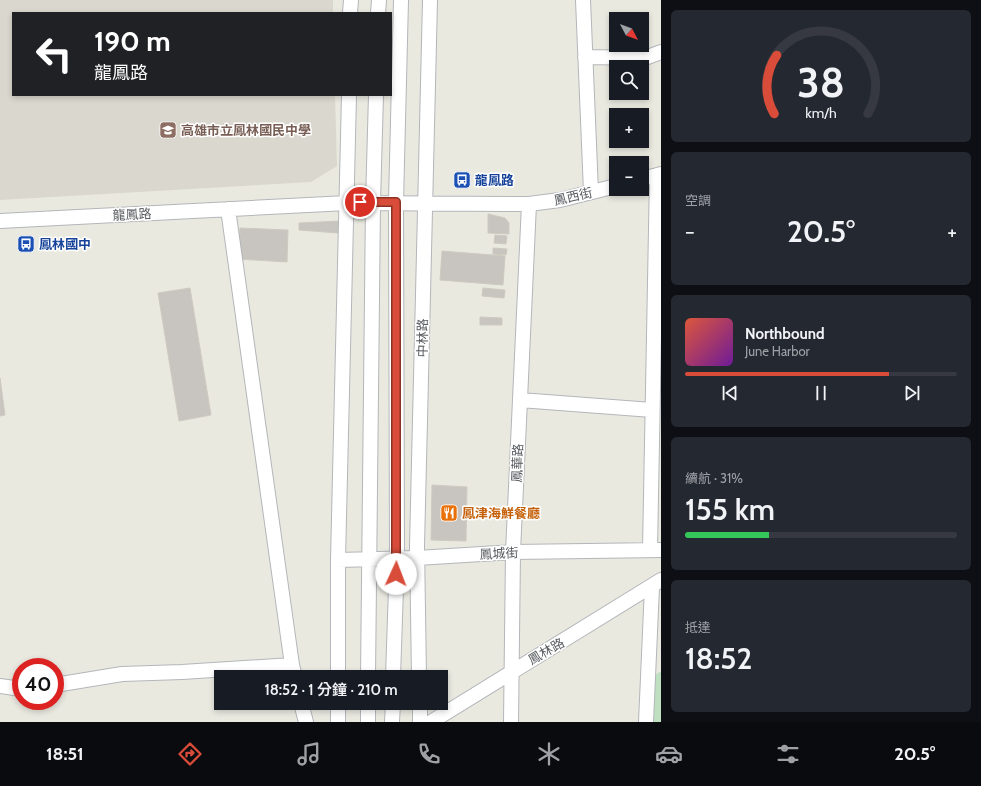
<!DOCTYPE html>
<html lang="zh-TW">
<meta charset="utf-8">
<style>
body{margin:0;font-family:Cabin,"Noto Sans TC",sans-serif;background:#242831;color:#f1f3f6;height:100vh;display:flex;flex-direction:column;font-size:15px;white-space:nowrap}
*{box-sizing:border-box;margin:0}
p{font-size:13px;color:#9ea1a6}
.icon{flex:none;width:22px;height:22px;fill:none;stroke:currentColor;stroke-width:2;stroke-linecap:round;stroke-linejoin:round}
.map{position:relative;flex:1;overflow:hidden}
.sheet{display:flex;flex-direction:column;gap:10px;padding:10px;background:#0d0f14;width:320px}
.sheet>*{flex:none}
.hud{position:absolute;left:12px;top:12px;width:380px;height:84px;border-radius:0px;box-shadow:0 2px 6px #0003;background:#202124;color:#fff;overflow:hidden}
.needle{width:26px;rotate:131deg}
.fabs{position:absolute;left:609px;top:12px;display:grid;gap:8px}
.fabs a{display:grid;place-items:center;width:40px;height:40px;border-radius:0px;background:#171b24;box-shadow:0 2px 6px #0003;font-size:20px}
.speed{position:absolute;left:12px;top:658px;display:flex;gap:8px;font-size:20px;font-weight:700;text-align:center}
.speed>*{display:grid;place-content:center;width:52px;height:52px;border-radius:50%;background:#171b24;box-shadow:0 2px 6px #0003;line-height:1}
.speed .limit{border:6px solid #d22;background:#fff;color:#111}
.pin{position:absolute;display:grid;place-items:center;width:34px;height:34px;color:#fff;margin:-17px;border:2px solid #fff;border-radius:50%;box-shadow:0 1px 4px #0007}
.me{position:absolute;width:44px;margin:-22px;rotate:2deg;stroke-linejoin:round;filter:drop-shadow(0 0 3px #0008)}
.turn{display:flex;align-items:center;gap:14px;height:84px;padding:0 16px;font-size:18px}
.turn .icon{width:52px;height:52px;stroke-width:2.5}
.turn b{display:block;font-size:28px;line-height:34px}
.big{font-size:30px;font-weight:600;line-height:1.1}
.sheet .widget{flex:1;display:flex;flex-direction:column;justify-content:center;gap:6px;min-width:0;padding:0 14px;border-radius:6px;background:#242831}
.sheet .dial{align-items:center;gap:0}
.dial svg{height:104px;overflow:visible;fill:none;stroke:#363941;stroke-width:7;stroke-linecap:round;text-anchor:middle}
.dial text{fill:#f1f3f6;stroke:none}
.song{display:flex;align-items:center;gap:12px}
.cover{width:48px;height:48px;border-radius:6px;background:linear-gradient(135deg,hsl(10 70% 55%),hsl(280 70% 35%))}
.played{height:4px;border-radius:2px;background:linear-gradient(90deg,#d84c39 75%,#363941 75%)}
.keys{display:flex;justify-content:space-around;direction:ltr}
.heat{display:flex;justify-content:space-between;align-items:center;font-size:22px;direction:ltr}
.charge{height:6px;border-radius:3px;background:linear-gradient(90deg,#34c759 31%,#363941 0)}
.trip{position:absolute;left:214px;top:670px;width:234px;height:40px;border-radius:0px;background:#171b24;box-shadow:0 2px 6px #0003;font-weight:600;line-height:40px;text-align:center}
.tabs{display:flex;height:64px;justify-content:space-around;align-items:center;background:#090b0e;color:#9ea1a6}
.tabs .icon{width:28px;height:28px}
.tabs .on{color:#d84c39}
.tabs b{font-size:18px;color:#f1f3f6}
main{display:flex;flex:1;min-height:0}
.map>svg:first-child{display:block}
.education{fill:#dad8ce}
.green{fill:#bee0c0}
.building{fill:#c8c5c0;stroke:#cecabf}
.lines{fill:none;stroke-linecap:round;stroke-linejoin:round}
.minor-casing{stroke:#b3b6ba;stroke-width:16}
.minor{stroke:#fff;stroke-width:14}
.route-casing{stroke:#8c3125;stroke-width:10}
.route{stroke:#d84c39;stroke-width:7}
.labels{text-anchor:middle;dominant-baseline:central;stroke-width:3;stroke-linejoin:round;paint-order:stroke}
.education-label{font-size:13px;font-weight:bold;fill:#785e54;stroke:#fff;text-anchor:start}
.transit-label{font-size:13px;font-weight:bold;fill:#164399;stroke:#fff;text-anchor:start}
.street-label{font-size:13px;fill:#595c60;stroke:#fff}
.food-label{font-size:13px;font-weight:bold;fill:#c56008;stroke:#fff;text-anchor:start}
</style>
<main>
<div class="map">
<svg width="661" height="722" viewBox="0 0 661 722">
<rect width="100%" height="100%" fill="#eae9e0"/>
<path class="education" d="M0,0h333v13h-320v82h322l2,71 -26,16 -311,18z"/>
<path class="green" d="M660,672h1v50h-10l2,-46z"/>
<path class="building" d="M488,214l17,4 4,5v11l-21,-1z
M340,221l-2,12 -39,-3v-7z
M240,228l48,2 -1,32 -49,-3z
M495,235l12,1 -1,8 -12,-1z
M493,248l14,1 -1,6 -13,-1z
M442,251l63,5 -2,29 -63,-5z
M190,288l21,127 -32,6 -21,-128z
M483,288l22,2 -1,8 -22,-2z
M480,317l22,1v7h-22z
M0,378l5,37 -5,1z
M432,485l35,2 -1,54 -35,-1z"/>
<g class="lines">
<defs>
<path id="minor" d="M583,0l8,192
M350,13l1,-13
M378,13l1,-13
M585,57l60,1 16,-6
M642,179l19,-5
M228,209l64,456 3,12
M0,221l347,-18 182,1 31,-4 56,-14
M520,400l132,10
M650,550l7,-375
M338,560l79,-2 96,-6 148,-2
M338,677v-117l11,-465
M368,677l5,-475 3,-107
M393,677l4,-119 -1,-356 5,-202
M419,677l-2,-131 13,-546
M55,685l67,-11 60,-2 110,-7
M0,686l21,3
M301,703l5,19
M338,703v19
M420,703v19
M368,722v-19
M392,722l1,-19
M431,722l230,-142
M511,722l2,-170 16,-348
M646,722l6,-135"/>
</defs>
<use href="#minor" class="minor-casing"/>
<use href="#minor" class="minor"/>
</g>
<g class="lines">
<defs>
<path id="route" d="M360,202h36v372"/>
</defs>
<use href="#route" class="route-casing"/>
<use href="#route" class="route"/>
</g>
<defs>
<symbol id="school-square" viewBox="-11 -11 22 22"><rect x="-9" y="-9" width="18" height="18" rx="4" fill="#8d6e63" stroke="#fff"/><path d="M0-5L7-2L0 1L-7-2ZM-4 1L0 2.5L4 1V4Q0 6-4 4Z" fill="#fff"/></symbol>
<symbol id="bus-square" viewBox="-11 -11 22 22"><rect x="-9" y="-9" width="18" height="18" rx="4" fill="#1a4fb4" stroke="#fff"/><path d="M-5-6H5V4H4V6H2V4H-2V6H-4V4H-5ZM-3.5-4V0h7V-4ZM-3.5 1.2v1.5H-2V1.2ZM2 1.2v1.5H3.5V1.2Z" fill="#fff"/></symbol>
<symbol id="restaurant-square" viewBox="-11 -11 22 22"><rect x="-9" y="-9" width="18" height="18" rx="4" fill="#e8710a" stroke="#fff"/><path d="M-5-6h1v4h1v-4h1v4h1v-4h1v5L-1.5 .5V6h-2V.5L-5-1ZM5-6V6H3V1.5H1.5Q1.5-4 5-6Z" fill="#fff"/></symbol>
</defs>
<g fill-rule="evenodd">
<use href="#school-square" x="158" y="120" width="20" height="20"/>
<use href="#bus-square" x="452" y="170" width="20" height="20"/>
<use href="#bus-square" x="16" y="234" width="20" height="20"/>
<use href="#restaurant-square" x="439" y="503" width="20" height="20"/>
</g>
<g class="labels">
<g class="education-label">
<text x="181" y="130">高雄市立鳳林國民中學</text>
</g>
<g class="transit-label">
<text x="475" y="180">龍鳳路</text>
<text x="39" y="244">鳳林國中</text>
</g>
<g class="street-label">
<text transform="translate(573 196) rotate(-13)">鳳西街</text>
<text transform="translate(132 214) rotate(-3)">龍鳳路</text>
<text transform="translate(422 338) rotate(-89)">中林路</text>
<text transform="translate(517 463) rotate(-88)">鳳華路</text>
<text transform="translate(499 553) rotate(-3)">鳳城街</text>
<text transform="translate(546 651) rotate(-30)">鳳林路</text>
</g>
<g class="food-label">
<text x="462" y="513">鳳津海鮮餐廳</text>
</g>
</g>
</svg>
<div class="fabs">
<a><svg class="needle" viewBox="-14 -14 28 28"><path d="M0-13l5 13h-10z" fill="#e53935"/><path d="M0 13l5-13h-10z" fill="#9ea1a6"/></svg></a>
<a><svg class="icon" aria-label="search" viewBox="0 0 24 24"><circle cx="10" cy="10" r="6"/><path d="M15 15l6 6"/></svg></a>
<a>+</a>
<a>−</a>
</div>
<div class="speed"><div class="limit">40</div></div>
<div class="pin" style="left:360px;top:202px;background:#d93025"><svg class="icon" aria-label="arrive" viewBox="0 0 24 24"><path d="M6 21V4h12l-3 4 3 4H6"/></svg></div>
<svg class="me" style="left:396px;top:574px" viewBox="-20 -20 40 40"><circle r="19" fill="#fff"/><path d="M0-13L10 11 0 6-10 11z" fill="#d84c39"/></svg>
<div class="trip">18:52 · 1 分鐘 · 210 m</div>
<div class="hud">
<div class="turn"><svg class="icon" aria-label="left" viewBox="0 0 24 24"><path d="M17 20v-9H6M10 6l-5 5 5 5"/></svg><div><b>190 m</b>龍鳳路</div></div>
</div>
</div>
<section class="sheet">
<div class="widget dial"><svg viewBox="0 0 100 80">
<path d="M14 69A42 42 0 1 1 86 69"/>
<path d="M14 69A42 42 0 0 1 16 24" stroke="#d84c39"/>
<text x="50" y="56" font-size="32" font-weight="700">38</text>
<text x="50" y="72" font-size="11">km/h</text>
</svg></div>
<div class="widget"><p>空調</p>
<div class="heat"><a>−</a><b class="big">20.5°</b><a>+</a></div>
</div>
<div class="widget">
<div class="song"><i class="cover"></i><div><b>Northbound</b><p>June Harbor</p></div></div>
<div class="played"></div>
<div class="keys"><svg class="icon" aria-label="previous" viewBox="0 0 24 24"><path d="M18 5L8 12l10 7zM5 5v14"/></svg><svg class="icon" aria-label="pause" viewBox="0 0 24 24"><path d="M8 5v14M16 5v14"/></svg><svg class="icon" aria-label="next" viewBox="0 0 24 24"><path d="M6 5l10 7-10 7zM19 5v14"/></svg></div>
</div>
<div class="widget"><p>續航 · 31%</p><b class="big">155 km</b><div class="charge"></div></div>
<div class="widget"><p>抵達</p><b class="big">18:52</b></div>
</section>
</main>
<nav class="tabs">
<b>18:51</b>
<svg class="icon on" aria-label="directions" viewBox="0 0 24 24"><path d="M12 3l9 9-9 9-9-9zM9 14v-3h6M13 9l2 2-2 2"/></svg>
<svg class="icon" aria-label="music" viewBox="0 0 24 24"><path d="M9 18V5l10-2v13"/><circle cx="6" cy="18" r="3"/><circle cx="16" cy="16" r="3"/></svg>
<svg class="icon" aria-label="phone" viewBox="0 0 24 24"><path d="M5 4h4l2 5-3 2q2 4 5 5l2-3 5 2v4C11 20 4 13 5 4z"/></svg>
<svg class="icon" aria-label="climate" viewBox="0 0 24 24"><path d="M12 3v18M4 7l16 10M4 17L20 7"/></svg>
<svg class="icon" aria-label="car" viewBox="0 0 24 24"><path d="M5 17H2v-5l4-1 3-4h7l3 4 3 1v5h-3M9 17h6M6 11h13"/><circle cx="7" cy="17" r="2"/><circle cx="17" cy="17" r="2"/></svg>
<svg class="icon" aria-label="filters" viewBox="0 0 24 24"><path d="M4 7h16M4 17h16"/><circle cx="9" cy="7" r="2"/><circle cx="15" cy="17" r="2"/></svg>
<b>20.5°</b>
</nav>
